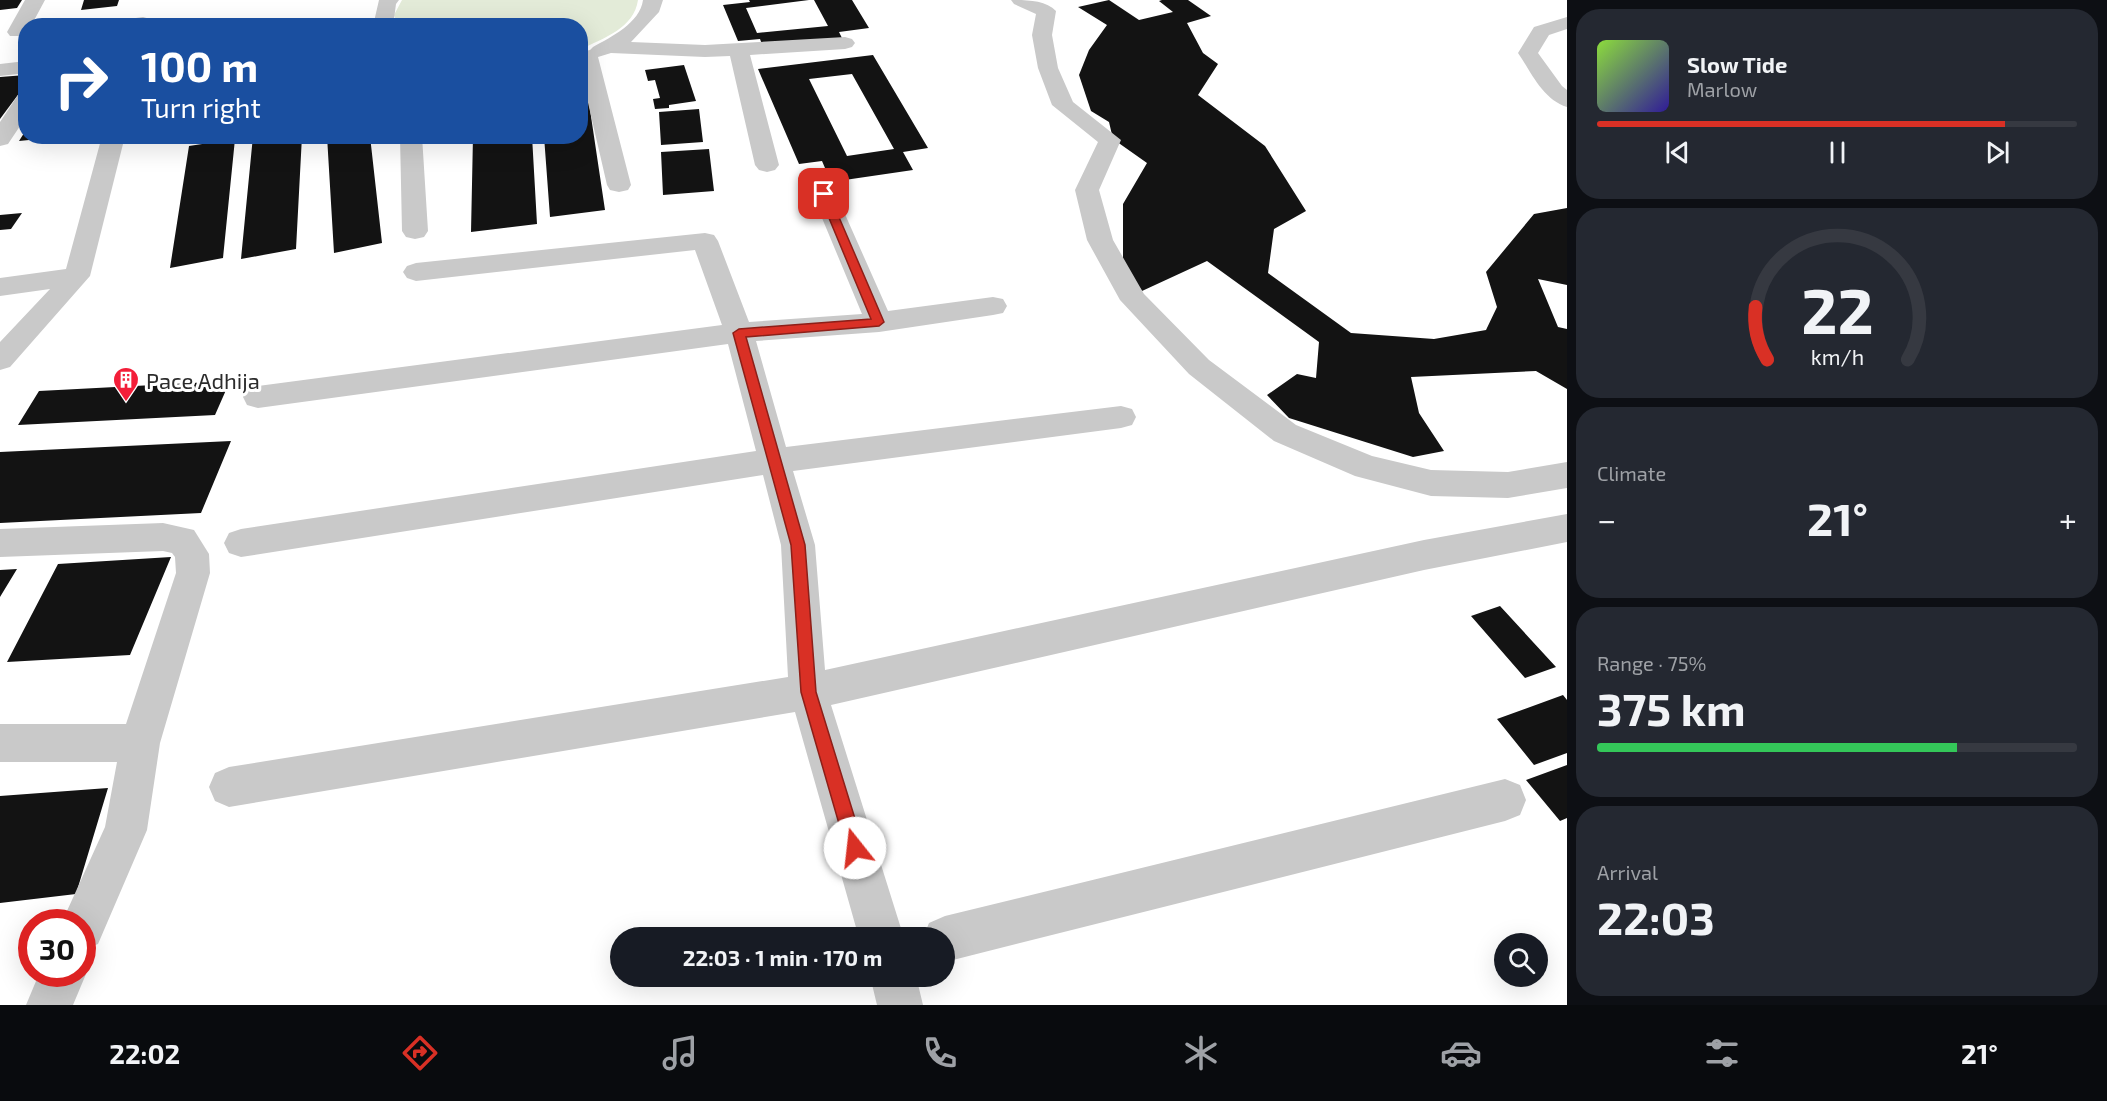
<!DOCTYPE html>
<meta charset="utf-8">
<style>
body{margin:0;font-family:"Exo 2",sans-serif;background:#242831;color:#f1f3f6;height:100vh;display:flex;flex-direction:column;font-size:22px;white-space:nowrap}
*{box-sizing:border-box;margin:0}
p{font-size:20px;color:#9ea1a6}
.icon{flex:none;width:33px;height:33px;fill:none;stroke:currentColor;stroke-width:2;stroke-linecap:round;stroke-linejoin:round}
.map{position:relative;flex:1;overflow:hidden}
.panel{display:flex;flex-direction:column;gap:9px;padding:9px;background:#0d0f14;width:540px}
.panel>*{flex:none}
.hud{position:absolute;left:18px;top:18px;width:570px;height:126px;border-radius:24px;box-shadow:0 6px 24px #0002;background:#1a4fa0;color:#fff;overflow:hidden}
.tools{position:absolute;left:1494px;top:933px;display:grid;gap:12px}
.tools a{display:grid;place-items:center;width:54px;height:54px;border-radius:50%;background:#171b24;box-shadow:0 6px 24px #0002;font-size:30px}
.speed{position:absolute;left:18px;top:909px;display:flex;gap:12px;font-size:30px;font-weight:700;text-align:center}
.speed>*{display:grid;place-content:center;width:78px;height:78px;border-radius:50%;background:#171b24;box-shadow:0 6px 24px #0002;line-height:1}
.speed .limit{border:9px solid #d22;background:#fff;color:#111}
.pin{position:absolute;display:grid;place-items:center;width:51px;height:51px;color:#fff;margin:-26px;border-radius:12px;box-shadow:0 3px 9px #0006}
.me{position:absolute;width:66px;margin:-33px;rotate:344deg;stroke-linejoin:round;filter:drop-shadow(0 0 4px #0008)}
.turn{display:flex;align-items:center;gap:21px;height:126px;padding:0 24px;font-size:27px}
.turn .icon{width:78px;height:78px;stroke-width:2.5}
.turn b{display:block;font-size:42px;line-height:51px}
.big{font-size:45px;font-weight:700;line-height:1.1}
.panel .tile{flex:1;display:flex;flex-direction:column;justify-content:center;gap:9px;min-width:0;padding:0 21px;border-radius:24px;background:#242831}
.panel .dial{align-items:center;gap:0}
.dial svg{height:156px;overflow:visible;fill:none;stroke:#363941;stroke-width:7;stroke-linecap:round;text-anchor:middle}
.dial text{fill:#f1f3f6;stroke:none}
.song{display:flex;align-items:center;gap:18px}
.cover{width:72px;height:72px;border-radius:9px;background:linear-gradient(135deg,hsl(90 70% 55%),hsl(250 70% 35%))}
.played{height:6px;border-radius:3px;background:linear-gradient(90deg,#d93025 85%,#363941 85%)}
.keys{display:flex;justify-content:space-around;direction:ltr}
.heat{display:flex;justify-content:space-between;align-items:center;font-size:33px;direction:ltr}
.charge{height:9px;border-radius:4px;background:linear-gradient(90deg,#34c759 75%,#363941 0)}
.trip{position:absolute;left:610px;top:927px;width:345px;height:60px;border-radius:30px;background:#171b24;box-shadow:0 6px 24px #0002;font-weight:700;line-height:60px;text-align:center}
.menu{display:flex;height:96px;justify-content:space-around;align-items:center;background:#090b0e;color:#9ea1a6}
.menu .icon{width:42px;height:42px}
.menu .current{color:#d93025}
.menu b{font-size:27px;color:#f1f3f6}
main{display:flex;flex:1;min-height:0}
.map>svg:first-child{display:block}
.green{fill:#e3ebd8}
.building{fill:#131313;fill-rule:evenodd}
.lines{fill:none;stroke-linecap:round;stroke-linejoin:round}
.minor{fill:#c9c9c9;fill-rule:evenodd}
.route{fill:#d93025;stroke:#8d1f18;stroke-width:1.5}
.labels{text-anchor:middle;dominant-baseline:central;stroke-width:6;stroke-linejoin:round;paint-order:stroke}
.poi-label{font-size:22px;fill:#2c2c2c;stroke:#fff;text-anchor:start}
</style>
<main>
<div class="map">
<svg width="1567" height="1005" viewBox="0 0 1567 1005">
<rect width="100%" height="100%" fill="#fff"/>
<path class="green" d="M402,0h236c-4,28 -34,38 -57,49l-1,-23 -182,-1 -4,-10z"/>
<path class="building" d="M0,0h22l-5,8 -17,2z
M84,0h35l-2,6 -36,4z
M749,0h60l-63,8 11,25 71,-7 -14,-26h38l17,28 -30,4 3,6 -79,9 -3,-8 -22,2 -15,-36 27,-3z
M1109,0l30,20 34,-8 -14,-11 3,-1h26l23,16 -24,7 16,30 15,11 -20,31 67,51 41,65 -32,18 -6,44 83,60 83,6 52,-9 11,-23 -11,-35 48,-58 33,-6v77l-29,-6 20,48 9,2v60l-31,-18 -125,6 8,36 25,38 -31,6 -124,-39 -22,-23 30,-21 19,4 3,-36 -112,-81 -65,30 -19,-27v-60l24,-41 -34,-24 -4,-17 -18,-11 -12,-36 10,-25 18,-25 -29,-18z
M873,55l55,93 -25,4 10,18 -82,12 -9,-21 -23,3 -41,-95zM852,74l42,75 -47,7 -38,-77z
M684,65l12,36 -27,4v3l-14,1 -2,-10 7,-1 -5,-18 -7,1 -3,-11z
M26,75v9l-26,35v-42z
M586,83l19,127 -55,7 -6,-81h36v-52z
M699,109l4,33 -42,3 -2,-33z
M26,130v6l23,2 -30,3z
M253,136h49l-6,113 -55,10z
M327,136h43l12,107 -48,10z
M473,136h59l5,88 -66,8z
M235,139l-12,119 -53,10 19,-122z
M709,149l5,42 -51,4 -2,-43z
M22,213l-11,16 -11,1v-15z
M230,381l-15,34 -197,10 21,-34z
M231,441l-30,72 -201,10v-71z
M171,557l-41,98 -123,7 51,-98z
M17,569l-17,28v-27z
M1500,606l56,61 -31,11 -54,-62z
M1563,695l4,5v53l-33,12 -37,-46z
M1567,765v53l-7,3 -34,-41z
M108,788l-32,106 -76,9v-107z"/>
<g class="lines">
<path class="minor" d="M25,0h20l-14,26h-5l-2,10h-14l-3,-4z
M379,0h20l-3,4 -3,22h-20z
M643,0h20l-4,12 -28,30 74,3 140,-8 7,2 3,4 -3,4 -7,2 -95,6 29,110 -4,5 -8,2 -8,-2 -4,-5 -25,-109 -25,1 -94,-4 -13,4 33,128 -3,5 -9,2 -9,-2 -3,-5 -27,-117v-16l10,-2 3,-3c18,-10 47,-24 50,-47z
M1011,0c15,0 35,0 45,11l-4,24 6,33 15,34 48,38 -22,50 14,50 31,54 65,66 87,65 76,31 59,14 77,2 59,-10v26l-59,10 -77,-2 -76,-20 -81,-35 -85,-67 -69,-74 -33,-60 -12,-50 23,-48 -46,-37 -14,-37 -6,-33 4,-21 -22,-10z
M143,17l7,2 3,4 -2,3h-47l3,-4z
M1567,17v12l-18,6 -11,18 24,33 5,4v17c-24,-7 -36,-35 -49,-54l16,-26z
M26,61v12l-26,3v-12z
M26,94v23l-18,27 -8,2v-24l18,-27z
M102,136h23l-35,140 -80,91 -10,3v-28l50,-53 -50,7v-18l66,-9z
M400,136h22l6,95 -4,6 -9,2 -9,-2 -4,-6z
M824,187l9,2 3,5 52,117 105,-14 10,2 4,7 -4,7 -10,2 -114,17 -123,9 30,106 335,-41 11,3 4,8 -4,8 -11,3 -328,43 22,74 10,125 599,-130 143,-26v28l-143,28 -593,135 73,233h-45l-64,-226 -566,95 -14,-6 -6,-14 6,-14 14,-6 559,-90 -7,-132 -18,-70 -522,82 -12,-4 -5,-10 5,-10 12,-4 515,-78 -28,-107 -470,64 -11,-3 -4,-8 4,-8 11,-3 464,-61 -27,-75 -279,31 -9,-3 -4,-6 4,-6 9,-3 289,-30 9,2 4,6 31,81 113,-8 -50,-120 3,-5z
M163,523l31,7 15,24 1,19 -50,170 -13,87 -49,114 -16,6v-28h-20l43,-95 12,-65h-117v-38h126l50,-151 -1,-16 -3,-4 -9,-2 -163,6v-28z
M1505,779l15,6 6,15 -6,15 -15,6 -560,141v-24h-22l6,-15 16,-7z
M82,965l4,9 -13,31h-47l13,-31h43z
M870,976h46l7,29h-46z"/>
</g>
<path class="route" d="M824,191l5,3 55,128 -5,4 -133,11 59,208 11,147 48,156 -3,6 -6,3 -6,-3 -3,-6 -45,-156 -10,-147 -58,-212 6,-4 132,-10 -52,-125z"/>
<defs>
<symbol id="building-pin" viewBox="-11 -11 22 30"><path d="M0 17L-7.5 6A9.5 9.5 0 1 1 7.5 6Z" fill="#f31e39" stroke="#fff"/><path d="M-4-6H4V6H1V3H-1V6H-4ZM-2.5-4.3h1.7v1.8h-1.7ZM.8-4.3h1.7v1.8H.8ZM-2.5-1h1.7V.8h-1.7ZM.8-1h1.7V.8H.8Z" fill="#fff"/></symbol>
</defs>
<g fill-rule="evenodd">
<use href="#building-pin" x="111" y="365" width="30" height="40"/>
</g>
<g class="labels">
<g class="poi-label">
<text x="146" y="380">Pace Adhija</text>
</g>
</g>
</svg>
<div class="tools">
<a><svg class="icon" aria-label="search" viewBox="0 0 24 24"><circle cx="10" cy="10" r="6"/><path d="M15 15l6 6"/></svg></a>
</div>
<div class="speed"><div class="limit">30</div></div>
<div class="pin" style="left:824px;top:194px;background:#d93025"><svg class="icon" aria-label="arrive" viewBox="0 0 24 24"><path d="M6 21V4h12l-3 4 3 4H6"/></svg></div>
<svg class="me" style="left:855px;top:848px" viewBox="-20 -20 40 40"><circle r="19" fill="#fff"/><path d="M0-13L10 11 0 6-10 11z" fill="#d93025"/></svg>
<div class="trip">22:03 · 1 min · 170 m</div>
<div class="hud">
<div class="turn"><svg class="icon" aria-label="right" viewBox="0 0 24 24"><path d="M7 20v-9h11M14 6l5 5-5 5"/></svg><div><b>100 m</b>Turn right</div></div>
</div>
</div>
<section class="panel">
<div class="tile">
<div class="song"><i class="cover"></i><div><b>Slow Tide</b><p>Marlow</p></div></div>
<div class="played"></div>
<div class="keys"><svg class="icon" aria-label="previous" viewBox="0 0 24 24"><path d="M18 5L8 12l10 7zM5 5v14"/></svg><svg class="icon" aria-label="pause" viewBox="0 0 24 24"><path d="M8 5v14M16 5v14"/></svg><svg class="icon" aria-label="next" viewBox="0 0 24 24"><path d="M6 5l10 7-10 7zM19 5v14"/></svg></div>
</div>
<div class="tile dial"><svg viewBox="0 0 100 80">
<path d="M14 69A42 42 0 1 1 86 69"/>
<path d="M14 69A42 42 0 0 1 8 42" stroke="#d93025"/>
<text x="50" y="56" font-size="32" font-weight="700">22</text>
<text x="50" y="72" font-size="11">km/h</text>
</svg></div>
<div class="tile"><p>Climate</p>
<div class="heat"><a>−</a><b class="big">21°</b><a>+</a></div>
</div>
<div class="tile"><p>Range · 75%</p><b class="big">375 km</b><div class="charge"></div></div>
<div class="tile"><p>Arrival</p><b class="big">22:03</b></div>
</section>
</main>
<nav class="menu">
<b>22:02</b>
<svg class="icon current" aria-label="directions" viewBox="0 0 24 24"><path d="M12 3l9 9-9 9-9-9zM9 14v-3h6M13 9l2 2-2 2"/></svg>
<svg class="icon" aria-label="music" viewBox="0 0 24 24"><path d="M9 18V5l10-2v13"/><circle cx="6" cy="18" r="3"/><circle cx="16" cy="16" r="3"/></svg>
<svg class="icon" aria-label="phone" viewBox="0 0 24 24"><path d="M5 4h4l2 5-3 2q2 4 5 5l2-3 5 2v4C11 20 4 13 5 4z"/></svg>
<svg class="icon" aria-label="climate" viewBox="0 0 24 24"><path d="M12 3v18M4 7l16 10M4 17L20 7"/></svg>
<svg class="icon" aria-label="car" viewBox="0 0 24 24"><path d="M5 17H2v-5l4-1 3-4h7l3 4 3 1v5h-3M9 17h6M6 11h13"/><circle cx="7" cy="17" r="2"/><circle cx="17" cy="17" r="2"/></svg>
<svg class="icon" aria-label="filters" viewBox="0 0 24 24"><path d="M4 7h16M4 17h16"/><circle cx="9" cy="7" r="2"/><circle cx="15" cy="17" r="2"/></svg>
<b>21°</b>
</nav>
